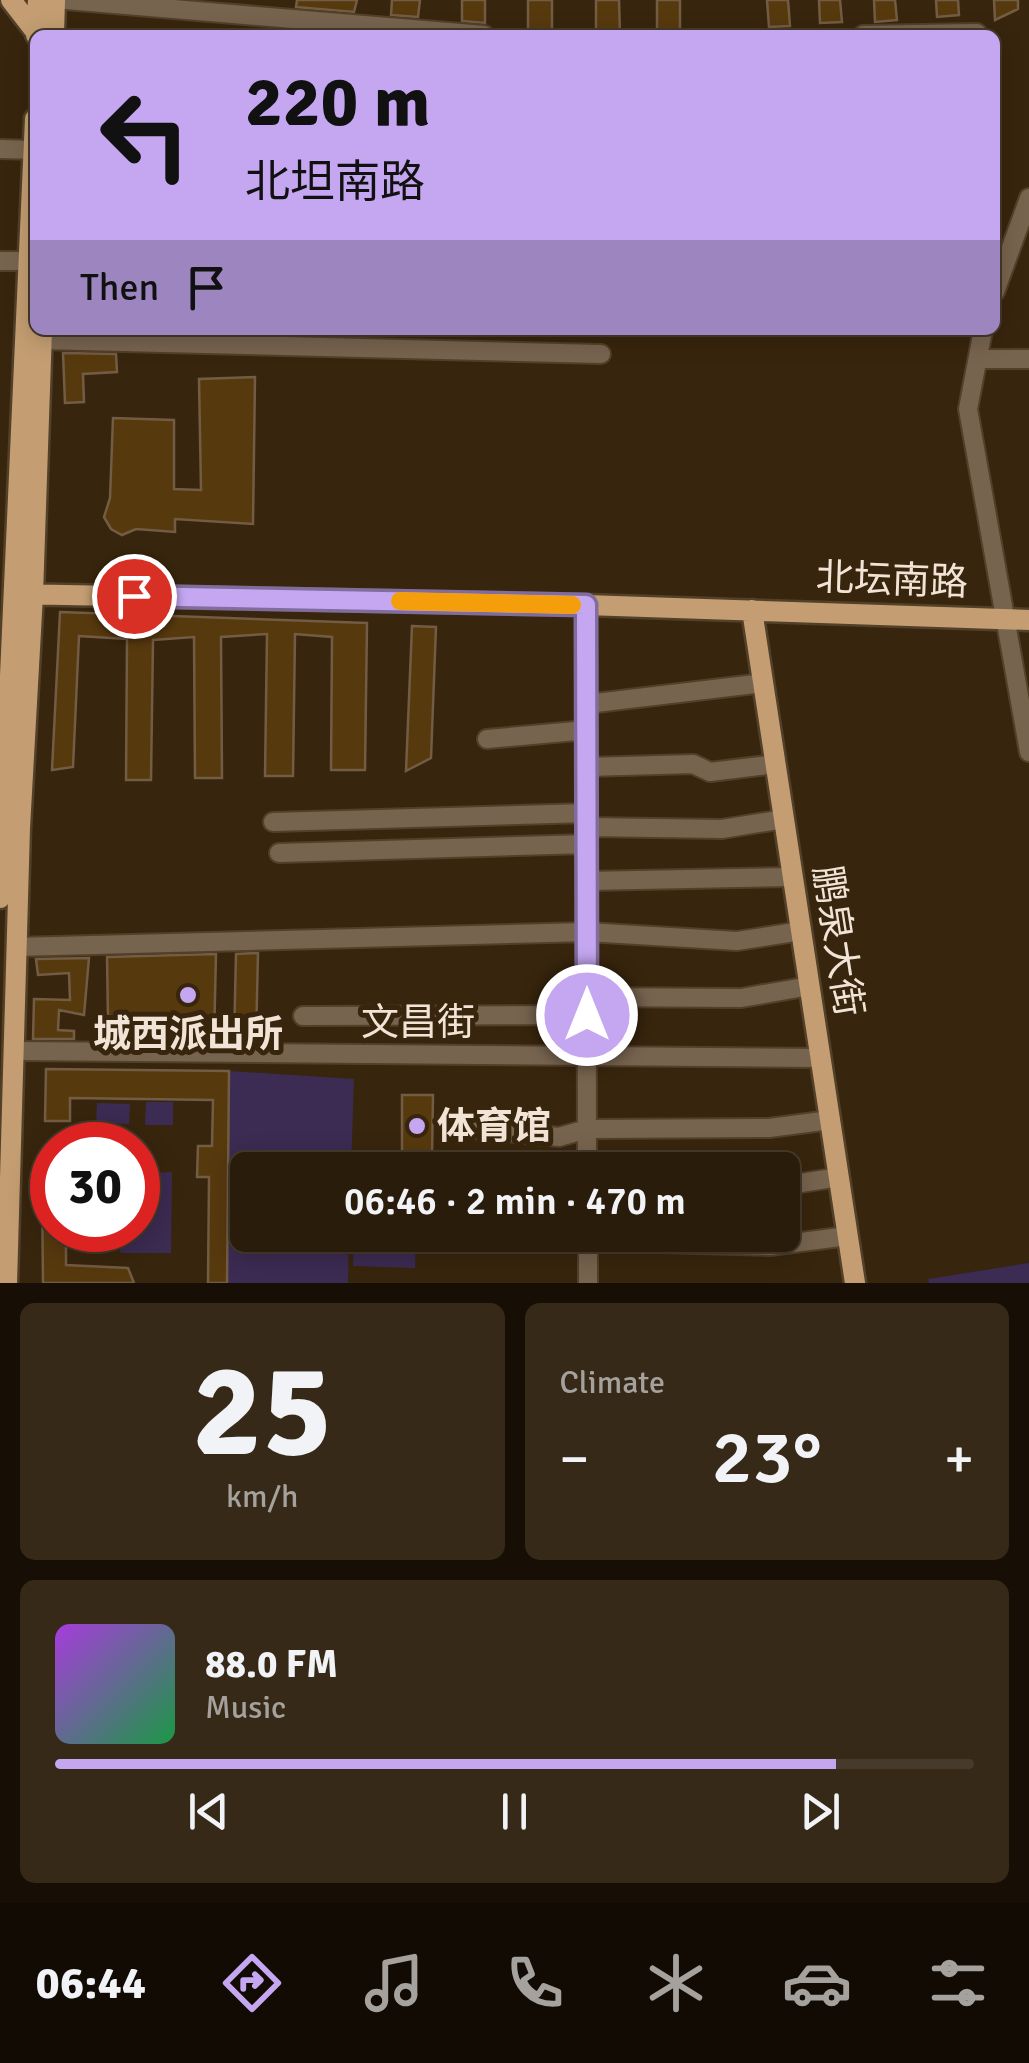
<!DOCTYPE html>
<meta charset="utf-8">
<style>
body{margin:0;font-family:Signika,"Noto Sans SC",sans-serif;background:#362918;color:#f1f3f6;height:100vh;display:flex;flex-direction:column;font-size:38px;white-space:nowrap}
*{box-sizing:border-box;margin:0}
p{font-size:32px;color:#a5a19c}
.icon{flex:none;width:55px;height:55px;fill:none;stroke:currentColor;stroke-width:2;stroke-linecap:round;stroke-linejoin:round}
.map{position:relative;height:1283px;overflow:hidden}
.sheet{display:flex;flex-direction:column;gap:20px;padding:20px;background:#170f06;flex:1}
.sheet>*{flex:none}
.guide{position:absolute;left:30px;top:30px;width:970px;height:305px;border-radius:15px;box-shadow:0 5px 25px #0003,0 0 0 2px #463a2b;background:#c5a7f1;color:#111;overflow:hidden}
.speed{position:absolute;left:30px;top:1122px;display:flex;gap:20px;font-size:50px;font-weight:700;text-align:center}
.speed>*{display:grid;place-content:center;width:130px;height:130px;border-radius:50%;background:#2a1c0a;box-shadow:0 5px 25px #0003,0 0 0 2px #463a2b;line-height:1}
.speed .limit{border:15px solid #d22;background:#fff;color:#111}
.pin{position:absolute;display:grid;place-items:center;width:85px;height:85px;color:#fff;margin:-42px;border:5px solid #fff;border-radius:50%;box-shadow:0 2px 10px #0007}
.me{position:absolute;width:110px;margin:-55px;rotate:0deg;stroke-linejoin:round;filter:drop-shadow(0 0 8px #0008)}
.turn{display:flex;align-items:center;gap:35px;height:210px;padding:0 50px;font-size:45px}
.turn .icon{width:130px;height:130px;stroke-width:2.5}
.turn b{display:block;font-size:70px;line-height:85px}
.then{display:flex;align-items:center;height:95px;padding:0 50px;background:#0003;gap:20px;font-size:38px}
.big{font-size:75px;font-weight:600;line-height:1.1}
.sheet .tile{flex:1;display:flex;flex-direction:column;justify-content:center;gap:15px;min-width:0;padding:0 35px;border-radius:15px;background:#362918}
.sheet .dial{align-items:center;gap:0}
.dial b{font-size:130px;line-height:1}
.song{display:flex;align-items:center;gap:30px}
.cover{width:120px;height:120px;border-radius:15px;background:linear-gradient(135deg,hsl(280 70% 55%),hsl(140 70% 35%))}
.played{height:10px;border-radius:5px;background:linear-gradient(90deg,#c5a7f1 85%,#463a2b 85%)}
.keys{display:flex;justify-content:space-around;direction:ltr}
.heat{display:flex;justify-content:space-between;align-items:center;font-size:55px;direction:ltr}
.sheet .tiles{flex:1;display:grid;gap:20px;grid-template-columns:1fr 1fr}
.tile:last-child{grid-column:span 2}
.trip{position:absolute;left:230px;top:1152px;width:570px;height:100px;border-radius:15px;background:#2a1c0a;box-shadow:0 5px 25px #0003,0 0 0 2px #463a2b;font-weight:600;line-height:100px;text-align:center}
.tabs{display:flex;height:160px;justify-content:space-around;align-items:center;background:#110b04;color:#a5a19c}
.tabs .icon{width:70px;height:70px}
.tabs .active{color:#c5a7f1}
.tabs b{font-size:45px;color:#f1f3f6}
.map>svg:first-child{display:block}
.green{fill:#3c2b52}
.building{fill:#57390e;stroke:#725c43;stroke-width:2.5}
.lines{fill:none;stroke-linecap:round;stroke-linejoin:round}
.minor-casing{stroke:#524029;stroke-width:22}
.major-casing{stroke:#524029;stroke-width:25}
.minor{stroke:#77644f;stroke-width:18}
.major{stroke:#c49e72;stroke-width:20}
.route-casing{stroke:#806d9d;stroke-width:25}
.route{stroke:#c5a7f1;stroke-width:18}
.slow{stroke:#f59e0b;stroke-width:18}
.poi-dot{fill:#c5a7f1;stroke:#38250d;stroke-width:4}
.labels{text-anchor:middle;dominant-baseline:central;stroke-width:10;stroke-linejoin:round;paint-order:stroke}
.street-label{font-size:38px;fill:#f1e4d6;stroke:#38250d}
.poi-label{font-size:38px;font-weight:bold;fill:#f1e4d6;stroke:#38250d}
</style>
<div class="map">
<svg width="1029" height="1283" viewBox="0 0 1029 1283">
<rect width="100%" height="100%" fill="#38250d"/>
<path class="green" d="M229,1071l125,8 -3,91h-103v65h101l-1,48h-121z
M146,1102h27v23h-28z
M97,1103l33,1 -1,20 -33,-1z
M172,1172l-1,81h-51l3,-23h15v-56z
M354,1235h62l-1,33 -62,-2z
M1029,1263v20h-100l-1,-4z"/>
<path class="building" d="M297,0h60l-3,12 -58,-5z
M392,0h28l-2,17 -27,-2z
M462,0h23v23l-23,-2z
M528,0h24v31h-24z
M596,0h23l1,35h-24z
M657,0h23v35h-23z
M767,0h21l2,26 -21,1z
M819,0h21l2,22 -22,1z
M874,0h21l2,20 -22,2z
M936,0h22l1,15 -22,2z
M994,0h24v9l-23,11z
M63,353l53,1 1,18 -34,2 1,28 -19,1z
M255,377l-2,147 -78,-5v13l-39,-3 -14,6 -11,-6 -7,-12 6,-19 3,-80 61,2v69l27,1 -2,-111z
M60,612l307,11 -2,147h-34l1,-133 -37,-3 -2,142h-28l2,-142 -46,3 1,141h-27l-1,-141 -41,3 -2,140h-25l1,-141 -48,-3 -6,131 -21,3z
M412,626l24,1 -5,131 -25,13z
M258,953l-2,88 -22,-1 2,-86z
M216,954l-2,86h-83l1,-14 -24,-6 -1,-63z
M89,958l-5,57 -25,-5 -1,20 16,1v8h-41l1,-40 36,1 -1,-27 -31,2 -2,-16z
M46,1069l183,2 -2,212h-19l1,-106h-12l1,-31h14l1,-46 -143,-2v23h-25z
M402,1095h31l-1,62 -30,-1z
M42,1192h10v38h14v35l62,3 6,15h-91z"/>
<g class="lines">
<defs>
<path id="minor" d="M66,0l418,35
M863,35l114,-2
M0,149l35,1
M0,261h35
M995,292l34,-94
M983,330l-15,79 61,343
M42,340l559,14
M978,359h51
M586,605l1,565
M587,704l177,-21
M487,739l100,-9
M587,767l106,-3 17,8 66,-8
M273,822l314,-9
M587,827l135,2 62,-10
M279,853l308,-9
M587,881l206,-4
M16,947l571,-15 150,9 64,-10
M587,997l154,1 69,-12
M303,1016l284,-1
M15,1051l806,7
M464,1128l95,9 28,-8 182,-1 61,-8
M782,1186l57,-9
M588,1241l182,5 78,-10
M588,1283v-48"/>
<path id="major" d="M11,0l27,35
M36,35l2,-35
M54,35l1,-35
M14,594l572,11 443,15
M752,610l103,673
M0,898l35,-779
M7,1283l13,-455 13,-233 9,-265"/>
</defs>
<use href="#minor" class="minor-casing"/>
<use href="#major" class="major-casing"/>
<use href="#minor" class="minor"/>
<use href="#major" class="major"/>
</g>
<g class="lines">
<defs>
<path id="route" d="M134,596l452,9 1,410"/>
</defs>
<use href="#route" class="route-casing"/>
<use href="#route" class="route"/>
<path class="slow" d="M400,601l172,4"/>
</g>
<g class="poi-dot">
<circle cx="188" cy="995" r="10"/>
<circle cx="417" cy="1126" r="10"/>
</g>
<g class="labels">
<g class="street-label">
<text transform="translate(892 580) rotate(2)">北坛南路</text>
<text transform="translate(838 941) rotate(81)">鹏泉大街</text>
<text x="418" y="1022">文昌街</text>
</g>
<g class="poi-label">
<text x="188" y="1034">城西派出所</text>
<text x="437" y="1126" text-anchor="start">体育馆</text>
</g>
</g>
</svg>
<div class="speed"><div class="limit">30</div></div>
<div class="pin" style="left:134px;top:596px;background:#d93025"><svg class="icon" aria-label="arrive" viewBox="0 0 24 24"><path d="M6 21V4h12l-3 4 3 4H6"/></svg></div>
<svg class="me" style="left:587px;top:1015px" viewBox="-20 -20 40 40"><circle r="17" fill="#c5a7f1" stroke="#fff" stroke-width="3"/><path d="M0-11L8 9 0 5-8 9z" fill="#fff"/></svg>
<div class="trip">06:46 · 2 min · 470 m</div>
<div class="guide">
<div class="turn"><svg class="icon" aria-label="left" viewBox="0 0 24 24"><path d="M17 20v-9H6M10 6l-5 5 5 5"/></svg><div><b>220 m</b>北坦南路</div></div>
<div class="then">Then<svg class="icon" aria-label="arrive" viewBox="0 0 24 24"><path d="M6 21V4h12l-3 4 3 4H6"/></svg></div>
</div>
</div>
<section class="sheet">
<div class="tiles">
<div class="tile dial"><b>25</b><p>km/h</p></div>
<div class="tile"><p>Climate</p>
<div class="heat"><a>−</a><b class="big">23°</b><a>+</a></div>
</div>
<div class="tile">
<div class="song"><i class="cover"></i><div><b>88.0 FM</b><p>Music</p></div></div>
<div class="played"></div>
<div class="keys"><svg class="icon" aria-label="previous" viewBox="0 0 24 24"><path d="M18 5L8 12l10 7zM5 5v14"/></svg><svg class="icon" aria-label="pause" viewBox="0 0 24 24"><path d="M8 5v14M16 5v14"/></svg><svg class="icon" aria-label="next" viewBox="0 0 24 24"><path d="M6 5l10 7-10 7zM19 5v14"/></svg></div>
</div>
</div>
</section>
<nav class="tabs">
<b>06:44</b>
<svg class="icon active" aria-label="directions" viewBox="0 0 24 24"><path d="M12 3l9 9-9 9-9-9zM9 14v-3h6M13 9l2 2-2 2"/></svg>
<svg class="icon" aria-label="music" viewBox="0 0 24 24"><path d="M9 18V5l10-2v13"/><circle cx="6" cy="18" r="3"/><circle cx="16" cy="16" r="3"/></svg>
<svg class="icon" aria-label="phone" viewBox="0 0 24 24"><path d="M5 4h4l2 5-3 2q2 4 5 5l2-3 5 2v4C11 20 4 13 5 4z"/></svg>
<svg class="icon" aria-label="climate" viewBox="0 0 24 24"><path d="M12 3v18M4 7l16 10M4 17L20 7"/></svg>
<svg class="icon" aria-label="car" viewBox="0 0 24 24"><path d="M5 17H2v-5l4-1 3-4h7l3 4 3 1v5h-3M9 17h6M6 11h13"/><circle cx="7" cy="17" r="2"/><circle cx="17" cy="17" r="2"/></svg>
<svg class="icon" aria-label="filters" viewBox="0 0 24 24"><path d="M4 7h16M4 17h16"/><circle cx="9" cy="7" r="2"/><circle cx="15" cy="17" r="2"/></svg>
</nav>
